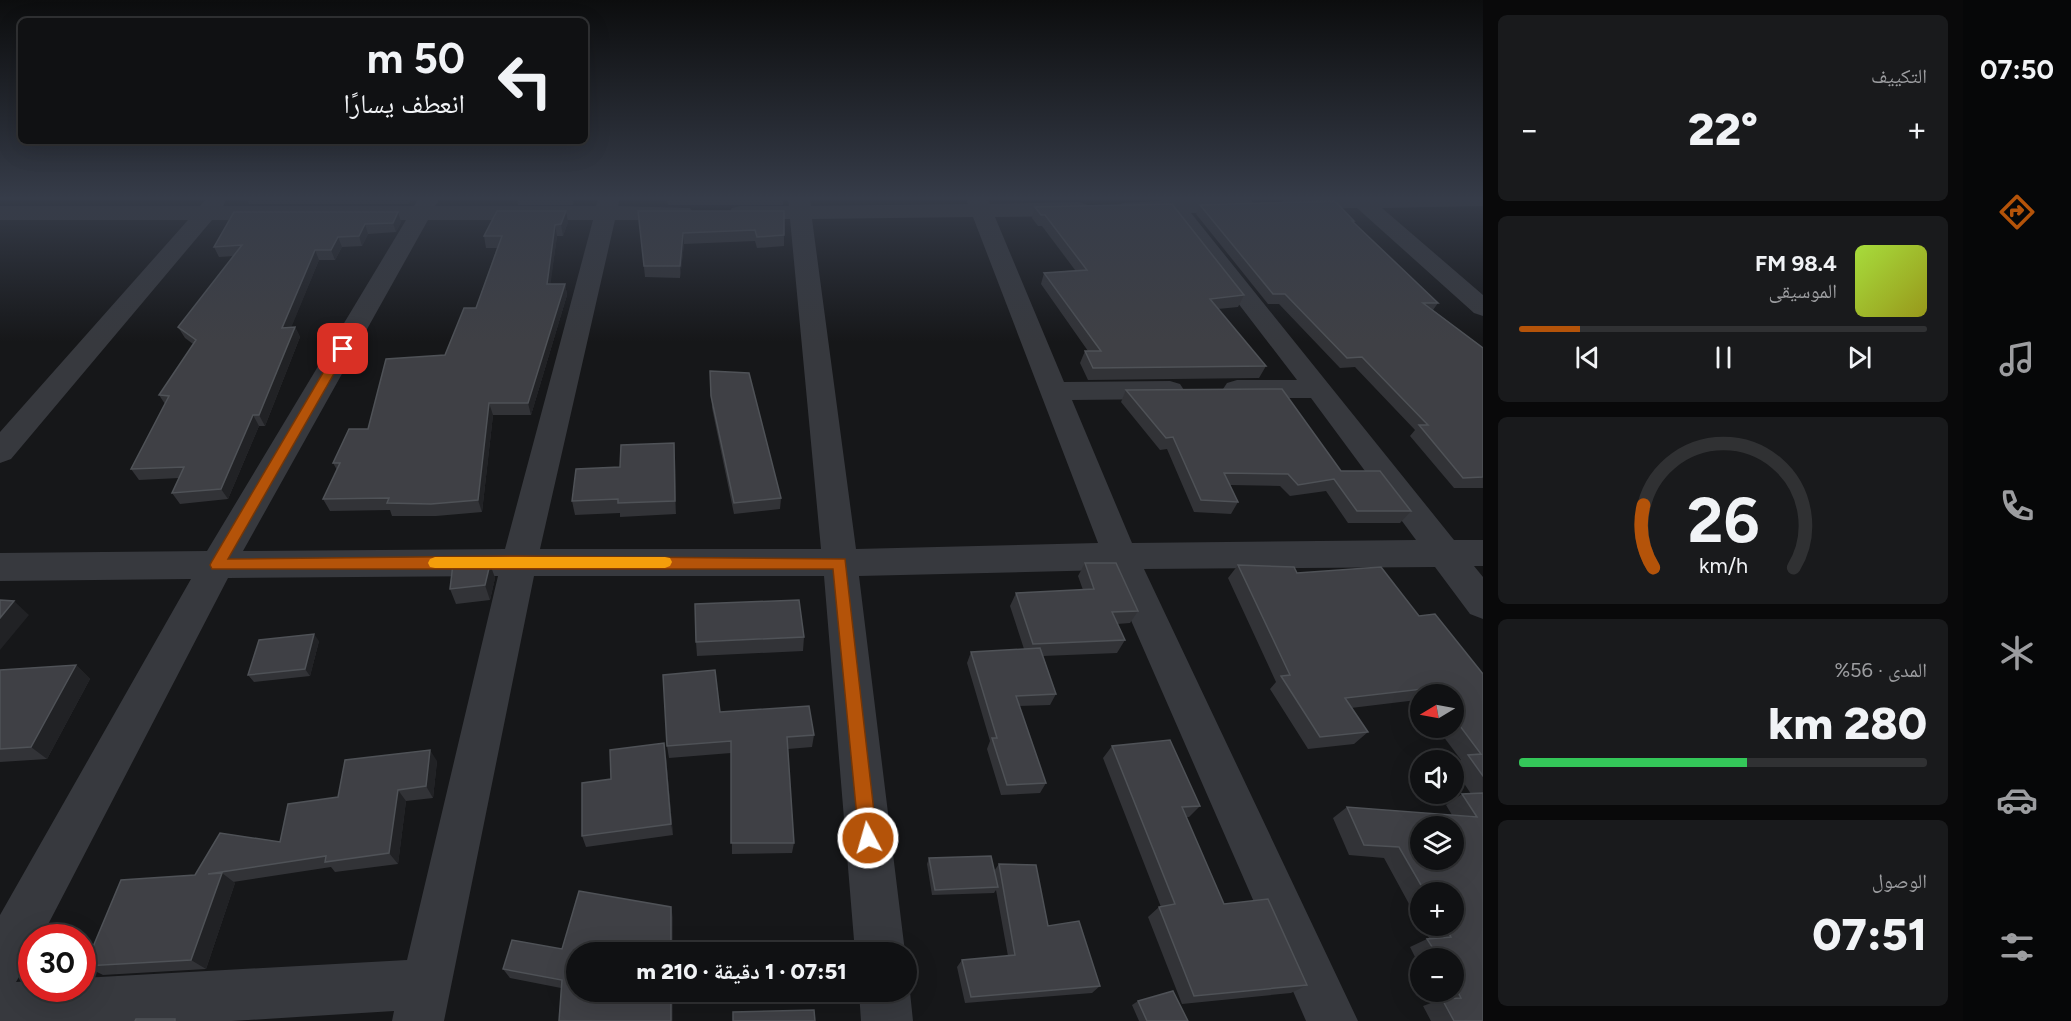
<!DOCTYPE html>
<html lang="ar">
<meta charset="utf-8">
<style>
body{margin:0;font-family:Figtree,"Noto Naskh Arabic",sans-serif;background:#191a1c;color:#f1f3f6;direction:rtl;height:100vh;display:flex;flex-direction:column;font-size:22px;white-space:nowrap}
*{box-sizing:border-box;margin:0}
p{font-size:20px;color:#9c9da0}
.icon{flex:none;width:33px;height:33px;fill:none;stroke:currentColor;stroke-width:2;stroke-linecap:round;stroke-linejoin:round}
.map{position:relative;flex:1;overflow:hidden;direction:ltr}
.panel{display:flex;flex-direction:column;gap:15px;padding:15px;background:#09090a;width:480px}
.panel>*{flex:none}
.top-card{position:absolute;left:18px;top:18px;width:570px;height:126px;border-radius:9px;box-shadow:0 6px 24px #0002,0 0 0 2px #303133;direction:rtl;background:#101113;color:#f1f3f6;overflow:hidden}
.needle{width:39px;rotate:260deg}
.buttons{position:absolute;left:1410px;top:684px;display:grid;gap:12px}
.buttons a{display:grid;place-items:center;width:54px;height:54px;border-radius:50%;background:#101113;box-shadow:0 6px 24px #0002,0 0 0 2px #303133;font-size:30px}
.speed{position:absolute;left:18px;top:924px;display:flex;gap:12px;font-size:30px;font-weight:700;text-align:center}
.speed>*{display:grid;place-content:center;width:78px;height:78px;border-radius:50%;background:#101113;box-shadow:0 6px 24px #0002,0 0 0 2px #303133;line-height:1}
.speed .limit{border:9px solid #d22;background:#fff;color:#111}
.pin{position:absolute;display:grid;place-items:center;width:51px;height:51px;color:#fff;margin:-26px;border-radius:12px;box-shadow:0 3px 9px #0006}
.me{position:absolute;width:66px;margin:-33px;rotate:354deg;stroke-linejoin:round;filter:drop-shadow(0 0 4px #0008)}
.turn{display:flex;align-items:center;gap:21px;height:126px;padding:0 24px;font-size:27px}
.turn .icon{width:78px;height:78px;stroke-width:2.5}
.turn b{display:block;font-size:42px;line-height:51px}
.big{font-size:45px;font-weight:800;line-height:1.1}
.panel .widget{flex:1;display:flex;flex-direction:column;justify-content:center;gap:9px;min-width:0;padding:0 21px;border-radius:9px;background:#191a1c}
.panel .dial{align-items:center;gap:0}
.dial svg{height:156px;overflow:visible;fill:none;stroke:#303133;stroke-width:7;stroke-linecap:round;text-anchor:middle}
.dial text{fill:#f1f3f6;stroke:none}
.song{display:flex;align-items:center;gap:18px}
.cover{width:72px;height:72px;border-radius:9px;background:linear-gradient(135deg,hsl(80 70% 55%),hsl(60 70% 35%))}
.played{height:6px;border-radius:3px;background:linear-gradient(90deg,#b45309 15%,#303133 15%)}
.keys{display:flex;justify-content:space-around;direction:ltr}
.heat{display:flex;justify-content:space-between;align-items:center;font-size:33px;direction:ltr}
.charge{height:9px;border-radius:4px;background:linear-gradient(90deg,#34c759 56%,#303133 0)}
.trip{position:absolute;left:566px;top:942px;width:351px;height:60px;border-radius:30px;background:#101113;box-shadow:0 6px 24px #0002,0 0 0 2px #303133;font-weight:800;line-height:60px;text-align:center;direction:rtl}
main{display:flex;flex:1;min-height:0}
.tabs{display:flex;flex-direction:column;width:108px;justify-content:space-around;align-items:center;background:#060708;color:#9c9da0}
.tabs .icon{width:42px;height:42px}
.tabs .active{color:#b45309}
.tabs b{font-size:27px;color:#f1f3f6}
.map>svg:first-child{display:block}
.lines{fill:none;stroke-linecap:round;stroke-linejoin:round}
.minor{fill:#37393e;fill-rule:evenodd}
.wall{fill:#323337}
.shaded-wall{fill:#212225}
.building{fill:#3f4045;stroke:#4f5257;stroke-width:1.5;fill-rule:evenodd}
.route{fill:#b45309;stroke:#753606;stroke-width:1.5}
.slow{fill:#f59e0b}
</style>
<main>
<nav class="tabs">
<b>07:50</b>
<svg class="icon active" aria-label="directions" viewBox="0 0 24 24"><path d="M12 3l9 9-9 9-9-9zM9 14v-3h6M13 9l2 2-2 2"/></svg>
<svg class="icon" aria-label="music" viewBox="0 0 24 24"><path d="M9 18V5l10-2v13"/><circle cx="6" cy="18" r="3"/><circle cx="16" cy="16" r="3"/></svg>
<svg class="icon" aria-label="phone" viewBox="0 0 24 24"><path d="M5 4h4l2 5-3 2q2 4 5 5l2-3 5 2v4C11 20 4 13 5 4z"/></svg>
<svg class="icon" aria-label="climate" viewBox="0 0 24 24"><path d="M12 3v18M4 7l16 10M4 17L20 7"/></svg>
<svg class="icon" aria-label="car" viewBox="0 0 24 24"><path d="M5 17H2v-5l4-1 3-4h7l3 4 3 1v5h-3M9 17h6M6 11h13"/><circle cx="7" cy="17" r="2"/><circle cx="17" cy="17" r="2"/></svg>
<svg class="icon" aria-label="filters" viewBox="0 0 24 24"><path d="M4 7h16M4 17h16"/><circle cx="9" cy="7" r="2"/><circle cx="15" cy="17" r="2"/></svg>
</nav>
<section class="panel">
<div class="widget"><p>التكييف</p>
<div class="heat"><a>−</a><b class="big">22°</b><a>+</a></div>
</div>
<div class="widget">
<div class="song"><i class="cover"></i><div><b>98.4 FM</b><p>الموسيقى</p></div></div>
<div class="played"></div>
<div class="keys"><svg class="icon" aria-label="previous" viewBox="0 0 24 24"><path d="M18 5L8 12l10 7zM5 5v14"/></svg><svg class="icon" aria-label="pause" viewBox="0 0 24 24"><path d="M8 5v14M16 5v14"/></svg><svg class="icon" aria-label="next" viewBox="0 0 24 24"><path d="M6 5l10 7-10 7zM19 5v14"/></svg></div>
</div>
<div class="widget dial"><svg viewBox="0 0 100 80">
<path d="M14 69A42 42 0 1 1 86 69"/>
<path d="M14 69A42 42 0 0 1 9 37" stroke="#b45309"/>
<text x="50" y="56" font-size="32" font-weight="700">26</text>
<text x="50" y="72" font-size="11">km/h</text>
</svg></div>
<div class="widget"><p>المدى · 56%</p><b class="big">280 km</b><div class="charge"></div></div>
<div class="widget"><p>الوصول</p><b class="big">07:51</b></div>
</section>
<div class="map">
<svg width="1483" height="1021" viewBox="0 0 1483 1021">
<rect width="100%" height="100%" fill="#161719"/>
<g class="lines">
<path class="minor" d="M206,199h21l-4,7h191l4,-7h22l-5,7h161l2,-7h22l-2,7 72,2 3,5 -3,5 -8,2h-67l-75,329h281l-31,-330 -50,1 -8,-2 -3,-5 3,-5 8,-2h49l-1,-7h22l1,7 157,-2 -2,-5h22l2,5 88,-2 8,2 3,5 -3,5 -8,2 -83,1 69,165 106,-1 10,3 4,6 -4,6 -10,3 -98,1 60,143 284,-3 -105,-142h-74l-10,-3 -4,-6 4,-6 10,-3h60l-128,-167h-47l-3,-5 3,-5 38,-2 -2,-2 93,1 3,5 -3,5 -8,1 -52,2 263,327h29v26h-9l9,11v42l-13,-5 -35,-47 -291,2 214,452h-52l-197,-451 -250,6 46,376h-50l-31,-376h-290l-90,445h-52l2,-10 -162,10h-232v-106l191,-336 -191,2v-28l207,-2 199,-331h-194l-201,239 -11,4v-31l188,-212h-188v-14h200zM973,217l125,326 -242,6 -44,-330zM428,220h165l-88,329 -262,2zM498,576l-91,384 -325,18v10h-50v-7l-16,1 16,-27v-17h9l187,-360z
M1284,199h199v7l-101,2 101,87v21l-9,-3 -117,-105 -65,1 -8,-1 -3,-5z
M906,983l4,9 3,29h-52l-2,-29h47z"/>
</g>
<path class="wall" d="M247,199h164l-2,5h-160z
M517,199h57l-1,6h-55z
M667,199h116v6h-115z
M1018,199h61l-59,2z
M1200,205l154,16 -1,1 85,81 -5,7 50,38v140h-29l-44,-52 5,-6 -60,-63 -15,1 -61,-64h-11l-72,-90z
M1035,207l209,88 -6,12 -20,2 48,57 -7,12 -171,2 -8,-17 5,-12h3l-47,-67 3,-11 31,-3 -33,-44h-4l-6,-8z
M638,211l146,24v11l-27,2 -2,-7 -71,3 -4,34 -35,-1z
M234,212l167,10 -5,10 -28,2 -6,12 -20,1 -7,13h-16l-28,67h4l5,10 -35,89h-6l-31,73 -48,5 -8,-11 7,-15 -40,2 -8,-11 34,-65 -6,-9 34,-51 -8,-6 -7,-11 56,-71 -15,1 -5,-10z
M568,222l-5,14h-6l-7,48h15l2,11 -36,120h-38l-11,97 -46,4h-44l-2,-6 -60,1 -7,-12 14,-29 -4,-7 112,-108 31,-47 21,-60h-11l-2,-12z
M710,371l71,127 -1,11 -46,5 -22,-106z
M1126,390l215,81 70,40 -11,12h-52l-22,-32 -36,5 -10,-10 -50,-1 8,17 -7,12 -37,-2 -27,-63 -7,1 -39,-48z
M675,457l1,57 -56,3v-4l-45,2 -3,-14 48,-34z
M1085,563l53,48 -8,12 -13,1 8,16 -8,13 -74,3 13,38 -6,11 -31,1 27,77 -6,10 -39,2 -14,-46 3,-8 -23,-78 4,-11 53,-3 -14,-43 6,-13 67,-3 -5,-14z
M490,564l5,14 -5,22 -34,4 -6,-15z
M1238,565l59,8 122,43 64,58v347h-52l-8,-15 16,-6 -5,-8h20v-34h-34v9l-10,-20 19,-9 -7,-12h32v-34h-34v32l-36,-66 -35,-3 -16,-37 14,-11 105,8 -6,-10 16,-11h9l-17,-26v-3l7,-5 -24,-32h17v-34h-34v11l-3,-5 -66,8 17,24 -14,12 -46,5 -38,-60 6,-7 -48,-104z
M804,637l-1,14 -106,5 -1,-14z
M319,641l-9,35 -56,6 -6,-7z
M76,665l14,14 -43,80 -47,3v-92z
M720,712l94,23 -2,12 -24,2 6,94 -2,10 -60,1 -1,-101 -62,5 -2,-12z
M1112,746l88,60 -11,11h-3l38,87 83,81 -16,8 -109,11 -34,-87 11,-10h2l-58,-149z
M666,756l7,79 -87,12 -4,-11 29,-57z
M437,761l-4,37 -27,3 -8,63 -63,8 -4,-5 -98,15 2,1 -29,86 -103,6 -18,-9 110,-91 85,-33 58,-45z
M929,858l65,13 5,-7 49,62 52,60 -8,7 -127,10 -8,-36 5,-7 46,-4 -12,-66 -2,3 -62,2 -5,-31z
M673,917v104h-114l2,-33 -51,-10 -7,-9 59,-20z
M1138,1001l50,20h-49l-7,-16z"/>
<path class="shaded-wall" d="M566,211l2,11 -5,14 -2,-12z
M398,212l3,10 -5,10 -3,-9z
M365,224l3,10 -6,12 -3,-10z
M555,225l2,11 -8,60 -2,-12z
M683,233l1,11 -4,34v-12z
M338,237l4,10 -7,13 -4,-10z
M315,250l4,10 -32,78 -5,-10z
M565,284l2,11 -36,120 -3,-12z
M295,327l5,10 -35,89 -6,-11z
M489,403l4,12 -11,97 -4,-12z
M253,415l6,11 -31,73 -7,-10z
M674,443l1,14 1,57 -1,-13z
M490,564l5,14 -5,22 -5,-15z
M14,601l15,14 -29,35v-32z
M314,634l5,7 -9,35 -5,-7z
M76,665l14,14 -43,80 -16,-12z
M664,743l2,13 7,79 -2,-11z
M430,750l7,11 -4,37 -7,-12z
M398,790l8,11 -8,63 -9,-11z
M222,873l13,10 -29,86 -15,-9z
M671,907l2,10v35h-2z
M671,992h2v29h-2z"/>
<path class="building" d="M1335,201l19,20h-2l86,82h-15l60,45v129l-20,1 -44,-53h9l-66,-68 -15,1 -62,-64h-12l-73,-89z
M1172,204l72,91 -34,4 56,67 -173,2 -8,-17h16l-57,-78 43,-3 -42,-55h-4l-6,-8z
M497,211h69l-5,13 -6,1 -8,59h18l-37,119h-39l-11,97 -47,4 -44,-1 2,-5 -66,1 17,-36h-7l16,-34h19l18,-70 59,-4 19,-47h12l26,-72h-18z
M638,211h146v24l-27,2 -2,-7 -72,3 -3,33h-36z
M234,212h164l-5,11 -28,1 -6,12 -21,1 -7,13h-16l-33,78 13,-1 -36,88h-6l-32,74 -49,4 12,-26 -53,2 38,-73 -10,-1 37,-55 -18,-13 64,-82 -28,2z
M710,371l39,2 32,125 -47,5 -23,-107z
M1282,389l59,82h39l31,40h-54l-23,-32 -36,6 -10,-11 -64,-1 14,29 -37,-2 -28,-63 -7,1 -40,-48z
M674,443l1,58 -57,2v-4l-46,2 4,-32 44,-2 1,-22z
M1085,563h31l22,48 -26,1 13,28 -92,4 -17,-51 78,-4z
M453,564h37l-5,21 -35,4z
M1238,565l56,2 3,6 84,-6 38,49 16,-2 48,60v102l-15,-21 13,-1 -27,-36v-24h-18l-5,-6 -86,10 23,34 -48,5 -39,-61 9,-1z
M0,600l14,1 -14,17z
M799,600l5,37 -108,5 -1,-38z
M314,634l-9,35 -57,6 11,-35z
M1040,648l16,46 -40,2 30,87 -39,2 -15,-47h5l-26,-86z
M76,665l-45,82 -31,2v-79z
M715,670l5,42 89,-6 5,29 -27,2 7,106h-63v-102l-64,5 -4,-71z
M1170,740l30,66 -18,1 42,97 44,-5 39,86 -113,11 -35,-89 16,-3 -63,-158z
M664,743l7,81 -89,12v-53l29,-4 -1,-29z
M430,750l-4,36 -28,4 -9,63 -64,9 1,-6 -118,18 14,-1 -31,87 -106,6 36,-86 74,-5 25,-42 60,9 8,-38 50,-7 7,-37z
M1483,793v228h-29l-12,-22 19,-1 -7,-13v-27h-15l-12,-19 24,-2 -7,-11h10v-34h-29l-26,-45 -35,-2 -17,-38 130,10 -15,-23zM1420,826h34v34h-34z
M991,856l7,31 -63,3 -6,-32z
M999,864l37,1 12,61 31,-5 21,65 -129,11 -9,-37 53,-5z
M579,891l92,16v45h-95v40h95v29h-112l3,-41 -59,-11 9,-29 50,9z
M1173,991l15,30h-41l-9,-20z
M814,1010l1,11h-82v-9z
M136,1019h39v2h-40z"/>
<linearGradient id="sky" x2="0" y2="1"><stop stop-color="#0c0d0e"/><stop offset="0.58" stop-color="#363c49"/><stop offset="1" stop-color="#363c49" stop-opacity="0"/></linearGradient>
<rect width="1483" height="342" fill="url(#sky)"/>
<path class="route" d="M343,346l5,3 -120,210 291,-3 326,3 32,279 -2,7 -7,2 -7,-2 -2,-7 -26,-269h-621l-2,-4 2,-4 125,-212z"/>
<path class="slow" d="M435,557h230l5,1 2,4 -2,4 -5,2h-230l-5,-1 -2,-4 2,-4z"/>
</svg>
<div class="buttons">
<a><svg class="needle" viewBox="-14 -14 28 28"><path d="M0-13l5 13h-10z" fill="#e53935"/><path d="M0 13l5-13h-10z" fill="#9c9da0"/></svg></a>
<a><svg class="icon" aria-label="sound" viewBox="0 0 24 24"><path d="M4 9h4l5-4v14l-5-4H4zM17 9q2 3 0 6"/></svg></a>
<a><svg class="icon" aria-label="layers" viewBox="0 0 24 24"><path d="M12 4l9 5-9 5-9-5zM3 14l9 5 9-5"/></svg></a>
<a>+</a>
<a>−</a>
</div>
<div class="speed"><div class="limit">30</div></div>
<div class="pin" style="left:343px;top:349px;background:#d93025"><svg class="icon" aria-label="arrive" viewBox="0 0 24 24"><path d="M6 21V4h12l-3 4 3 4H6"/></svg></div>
<svg class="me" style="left:868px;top:838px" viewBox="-20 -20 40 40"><circle r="17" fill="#b45309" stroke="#fff" stroke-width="3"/><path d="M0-11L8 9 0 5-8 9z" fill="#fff"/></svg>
<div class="trip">07:51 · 1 دقيقة · 210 m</div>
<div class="top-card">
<div class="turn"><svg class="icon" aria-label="left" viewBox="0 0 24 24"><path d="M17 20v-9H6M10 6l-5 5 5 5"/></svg><div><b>50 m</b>انعطف يسارًا</div></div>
</div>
</div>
</main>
